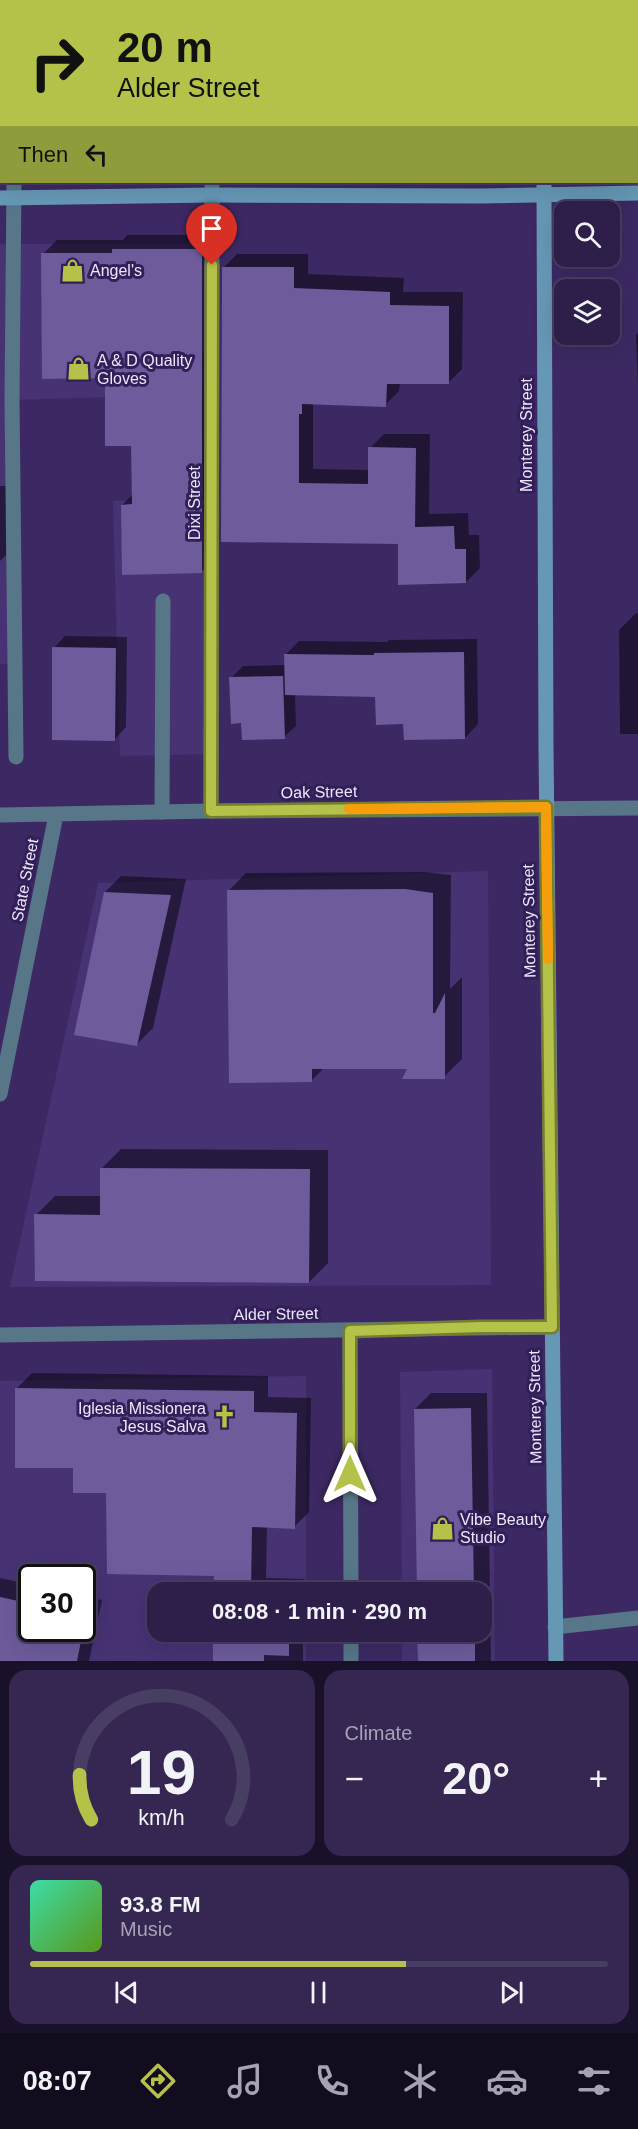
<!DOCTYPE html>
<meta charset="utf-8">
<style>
body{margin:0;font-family:Arial,sans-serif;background:#352751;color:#f1f3f6;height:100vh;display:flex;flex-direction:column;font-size:22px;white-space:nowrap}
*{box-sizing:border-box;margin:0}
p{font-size:20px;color:#a7a2b5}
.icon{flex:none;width:33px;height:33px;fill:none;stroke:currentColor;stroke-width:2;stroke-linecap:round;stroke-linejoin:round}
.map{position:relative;height:1661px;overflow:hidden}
.drawer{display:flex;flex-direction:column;gap:9px;padding:9px;background:#191129;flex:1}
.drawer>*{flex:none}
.top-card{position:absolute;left:0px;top:0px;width:639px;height:183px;box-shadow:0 6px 24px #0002,0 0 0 2px #483d62;background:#b4c24a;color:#111;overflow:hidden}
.tools{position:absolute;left:554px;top:201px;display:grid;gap:12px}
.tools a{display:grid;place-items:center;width:66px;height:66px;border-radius:12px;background:#2d1f4a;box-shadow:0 6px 24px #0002,0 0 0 2px #483d62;font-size:30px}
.speed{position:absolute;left:18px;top:1564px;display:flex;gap:12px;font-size:30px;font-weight:700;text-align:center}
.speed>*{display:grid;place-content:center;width:78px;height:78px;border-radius:50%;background:#2d1f4a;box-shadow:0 6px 24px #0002,0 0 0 2px #483d62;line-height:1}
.speed .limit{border:3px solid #111;border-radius:9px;background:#fff;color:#111}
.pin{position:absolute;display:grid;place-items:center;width:51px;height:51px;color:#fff;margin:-62px -26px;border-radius:50% 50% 50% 0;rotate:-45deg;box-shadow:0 0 6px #0007}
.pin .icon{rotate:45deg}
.me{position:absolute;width:66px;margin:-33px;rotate:0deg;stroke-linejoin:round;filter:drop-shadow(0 0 4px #0008)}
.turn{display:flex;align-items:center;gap:21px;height:126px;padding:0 18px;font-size:27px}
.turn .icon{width:78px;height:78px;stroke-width:2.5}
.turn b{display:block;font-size:42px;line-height:51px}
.then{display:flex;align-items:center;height:57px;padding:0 18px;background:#0003;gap:12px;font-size:22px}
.big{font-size:45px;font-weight:800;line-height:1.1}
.drawer .tile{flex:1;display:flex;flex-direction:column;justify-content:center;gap:9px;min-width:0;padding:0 21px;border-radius:18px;background:#352751}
.drawer .dial{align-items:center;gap:0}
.dial svg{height:156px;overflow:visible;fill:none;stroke:#483d62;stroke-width:7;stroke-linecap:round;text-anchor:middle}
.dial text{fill:#f1f3f6;stroke:none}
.song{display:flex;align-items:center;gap:18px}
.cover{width:72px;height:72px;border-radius:9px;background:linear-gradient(135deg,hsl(160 70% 55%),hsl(90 70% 35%))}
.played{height:6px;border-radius:3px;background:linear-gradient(90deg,#b4c24a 65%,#483d62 65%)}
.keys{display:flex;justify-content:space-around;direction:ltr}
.heat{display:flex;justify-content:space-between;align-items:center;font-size:33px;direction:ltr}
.drawer .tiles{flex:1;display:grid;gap:9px;grid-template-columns:1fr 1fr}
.tile:last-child{grid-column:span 2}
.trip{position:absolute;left:147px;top:1582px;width:345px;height:60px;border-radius:18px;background:#2d1f4a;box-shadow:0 6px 24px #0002,0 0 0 2px #483d62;font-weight:800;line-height:60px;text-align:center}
.menu{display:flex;height:96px;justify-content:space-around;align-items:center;background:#120c1e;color:#a7a2b5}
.menu .icon{width:42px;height:42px}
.menu .active{color:#b4c24a}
.menu b{font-size:27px;color:#f1f3f6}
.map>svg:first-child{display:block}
.built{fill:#473274;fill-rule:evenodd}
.shadow{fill:#0007}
.building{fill:#6d5b9c}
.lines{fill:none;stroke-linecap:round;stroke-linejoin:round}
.lane{stroke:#577688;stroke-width:15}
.street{stroke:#577688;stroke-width:15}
.secondary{stroke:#6698b6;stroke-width:15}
.route-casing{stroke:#757e30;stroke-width:15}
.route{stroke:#b4c24a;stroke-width:10}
.slow{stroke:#f59e0b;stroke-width:10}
.labels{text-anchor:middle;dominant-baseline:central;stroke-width:6;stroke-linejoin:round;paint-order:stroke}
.poi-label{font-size:16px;fill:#ebe6fc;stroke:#321f58;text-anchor:start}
.street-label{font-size:16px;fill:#ebe6fc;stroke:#321f58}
</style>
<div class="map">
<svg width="638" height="1661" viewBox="0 0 638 1661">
<rect width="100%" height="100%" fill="#3c2963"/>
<path class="built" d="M0,0h13l-11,2 -1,149z
M0,244h212v107l-100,2 -1,44 -99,3 3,264h-15z
M212,499l-1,255 -91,2 -7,-255z
M488,871l3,414 -481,2 88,-404z
M492,1369l3,292h-93v-29h80v-39h-80l-2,-221z
M306,1376v217h-148v39h148v29h-306v-280zM32,1578h50v51h-50z"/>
<path class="shadow" d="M0,0h183v2h-181v142h-2z
M300,0h158v2h-158z
M127,235h89l-1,322 -14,15 -79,-67 11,-11 -1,-49 -25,-68 -64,-123 14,-14h66z
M237,254h71v20l96,4 -1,14h60l-1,77 -14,14h-48l-1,8 -14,14 -72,-2v66l57,1v-22l14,-14h46l-1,80 39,-1 1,22h10l1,33 -14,14 -67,-39 -176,-2v-273z
M638,333v53l-2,-51z
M0,486h9v30l-3,3v36l-6,6z
M638,613v121h-18l-1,-104 16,-16z
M65,636l62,1 -1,90 -11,12 -61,-91z
M477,639l1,85 -13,14 -60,-15 -29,-27 -81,-2 1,32 -12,11 -41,-16 -12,-43 12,-12 43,-1 -1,-10 14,-14 88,1 2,-2z
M424,872l27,3 -1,114 12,-12v82l-18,18 -35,-10 -85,1 -13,13 -83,-190 18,-18z
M121,876l65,3 -33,149 -16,16 -32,-152z
M121,1149l207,1v113l-19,19 -273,-67 19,-19h47v-28z
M32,1373l236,3v21l43,1 -2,114 -15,15 -27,-1 -1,52 38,1v14h-89v-19l-140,-107 -59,-78z
M431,1393h56l4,268h-72v-29h63v-39h-64l-3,-184z
M0,1578l32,7v44h50v-33l20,4 -13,61h-89z
M215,1632h88v29h-89z"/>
<path class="building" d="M112,249h90v324l-80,2 -1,-70 11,-1 -1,-58h-26v-68l-63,1 -1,-126h71z
M222,267h72v21l96,4v13l59,1v78h-62l-1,23 -84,-3v10h-3v69l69,1v-37l48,1 -1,79 39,-1 1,23h11v34l-68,2v-41l-177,-2z
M52,647l64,1 -1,93 -63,-1z
M464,652l1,87 -61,1 -1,-16 -27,1 -1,-28 -90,-2 -1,-41 90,1v-2z
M283,676l2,63 -43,1 -1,-17 -10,1 -2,-47z
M405,889l28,4v120h2l10,-20v86h-43l5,-10h-95v13l-83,1 -2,-193z
M104,892l67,3 -34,151 -63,-11z
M100,1168l210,1 -1,114 -274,-2 -1,-67 66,1z
M15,1388l239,3v21l43,1 -2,116 -43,-2 -1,66h-38l1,-17 -107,-2 -1,-81h-33v-25h-58z
M471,1408l3,185h-57l-3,-184z
M0,1597l32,7v25h50v-14l4,1 -9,45h-77z
M213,1632h76v24l-25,-1v6h-51z
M417,1632h58v29h-57z"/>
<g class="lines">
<path class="lane" d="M13,0v2
M214,2v-2
M14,182l-2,218 4,357
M211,811l1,-629
M162,812l1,-211"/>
<path class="street" d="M0,815l211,-4 427,-3
M0,1094l56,-279
M350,1331l1,262
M0,1335l552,-8
M555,1627l83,-9
M351,1632v29"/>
<path class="secondary" d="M543,0v2
M544,182l2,566 10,913
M0,198l212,-3 269,1 157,-3"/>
</g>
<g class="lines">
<defs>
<path id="route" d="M212,265l-1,546 335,-4 6,520h-71l-131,4v143"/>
</defs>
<use href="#route" class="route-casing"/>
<use href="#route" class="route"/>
<path class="slow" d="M349,809l197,-2 2,152"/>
</g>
<defs>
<symbol id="shop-bare" viewBox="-9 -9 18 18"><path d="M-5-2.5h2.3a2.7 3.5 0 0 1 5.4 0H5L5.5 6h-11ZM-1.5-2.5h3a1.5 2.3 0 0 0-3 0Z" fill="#b4c24a" stroke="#321f58" stroke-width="2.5" paint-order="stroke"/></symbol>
<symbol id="church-bare" viewBox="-9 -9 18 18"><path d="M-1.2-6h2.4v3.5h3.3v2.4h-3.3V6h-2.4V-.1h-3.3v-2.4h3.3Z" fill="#b4c24a" stroke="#321f58" stroke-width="2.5" paint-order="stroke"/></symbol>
</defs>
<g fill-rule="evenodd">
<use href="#shop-bare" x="56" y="254" width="33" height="33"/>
<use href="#shop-bare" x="62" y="352" width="33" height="33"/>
<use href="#church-bare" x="208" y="1400" width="33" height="33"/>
<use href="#shop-bare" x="426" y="1512" width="33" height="33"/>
</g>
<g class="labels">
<g class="poi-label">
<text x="90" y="270">Angel's</text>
<text x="97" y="360">A &amp; D Quality<tspan x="97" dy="18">Gloves</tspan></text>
<text x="206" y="1408" text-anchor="end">Iglesia Missionera<tspan x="206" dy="18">Jesus Salva</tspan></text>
<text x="460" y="1519">Vibe Beauty<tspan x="460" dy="18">Studio</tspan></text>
</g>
<g class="street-label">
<text transform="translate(526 435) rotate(-90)">Monterey Street</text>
<text transform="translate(194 503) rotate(-90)">Dixi Street</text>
<text transform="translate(319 792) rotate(-1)">Oak Street</text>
<text transform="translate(25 880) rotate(-79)">State Street</text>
<text transform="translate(529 921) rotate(-91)">Monterey Street</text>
<text transform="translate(276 1314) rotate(-1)">Alder Street</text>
<text transform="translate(535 1407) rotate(-91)">Monterey Street</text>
</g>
</g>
</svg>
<div class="tools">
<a><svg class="icon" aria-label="search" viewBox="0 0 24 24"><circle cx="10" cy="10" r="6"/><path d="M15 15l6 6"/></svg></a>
<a><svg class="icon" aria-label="layers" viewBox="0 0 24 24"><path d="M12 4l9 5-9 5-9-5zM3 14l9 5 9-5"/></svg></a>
</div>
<div class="speed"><div class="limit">30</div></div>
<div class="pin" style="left:212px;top:265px;background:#d93025"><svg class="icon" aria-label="arrive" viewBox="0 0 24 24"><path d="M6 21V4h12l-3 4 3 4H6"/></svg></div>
<svg class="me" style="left:350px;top:1474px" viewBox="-20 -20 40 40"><path d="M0-17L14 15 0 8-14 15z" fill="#b4c24a" stroke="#fff" stroke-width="4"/></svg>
<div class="trip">08:08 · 1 min · 290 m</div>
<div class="top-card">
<div class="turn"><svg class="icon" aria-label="right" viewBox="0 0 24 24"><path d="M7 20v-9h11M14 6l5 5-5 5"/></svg><div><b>20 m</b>Alder Street</div></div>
<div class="then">Then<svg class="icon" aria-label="left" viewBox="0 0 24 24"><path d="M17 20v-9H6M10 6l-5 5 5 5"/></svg></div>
</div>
</div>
<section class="drawer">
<div class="tiles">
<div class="tile dial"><svg viewBox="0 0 100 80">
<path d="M14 69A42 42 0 1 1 86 69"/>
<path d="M14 69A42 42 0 0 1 8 46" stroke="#b4c24a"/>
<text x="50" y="56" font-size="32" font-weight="700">19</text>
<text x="50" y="72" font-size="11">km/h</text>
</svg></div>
<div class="tile"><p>Climate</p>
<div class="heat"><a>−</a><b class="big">20°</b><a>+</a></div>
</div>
<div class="tile">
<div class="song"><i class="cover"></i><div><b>93.8 FM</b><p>Music</p></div></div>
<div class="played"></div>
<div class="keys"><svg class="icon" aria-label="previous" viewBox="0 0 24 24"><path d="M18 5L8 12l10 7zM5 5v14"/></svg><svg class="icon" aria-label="pause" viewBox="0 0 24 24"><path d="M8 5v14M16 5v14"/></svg><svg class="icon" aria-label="next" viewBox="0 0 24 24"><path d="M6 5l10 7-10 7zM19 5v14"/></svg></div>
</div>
</div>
</section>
<nav class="menu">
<b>08:07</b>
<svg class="icon active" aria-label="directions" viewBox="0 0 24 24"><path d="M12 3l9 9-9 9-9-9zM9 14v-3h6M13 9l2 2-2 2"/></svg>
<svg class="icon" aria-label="music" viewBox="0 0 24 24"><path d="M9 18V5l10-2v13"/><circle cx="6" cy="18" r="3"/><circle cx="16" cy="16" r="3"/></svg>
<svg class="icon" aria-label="phone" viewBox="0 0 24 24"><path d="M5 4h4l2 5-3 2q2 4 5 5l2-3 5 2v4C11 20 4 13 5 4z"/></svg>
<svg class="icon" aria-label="climate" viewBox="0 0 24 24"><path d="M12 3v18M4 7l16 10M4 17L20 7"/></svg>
<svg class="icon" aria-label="car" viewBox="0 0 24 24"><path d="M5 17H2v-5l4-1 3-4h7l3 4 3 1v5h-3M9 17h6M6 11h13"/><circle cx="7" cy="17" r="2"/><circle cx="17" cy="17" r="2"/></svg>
<svg class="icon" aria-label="filters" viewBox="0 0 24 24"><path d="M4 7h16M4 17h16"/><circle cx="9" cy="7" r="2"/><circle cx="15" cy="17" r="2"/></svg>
</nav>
